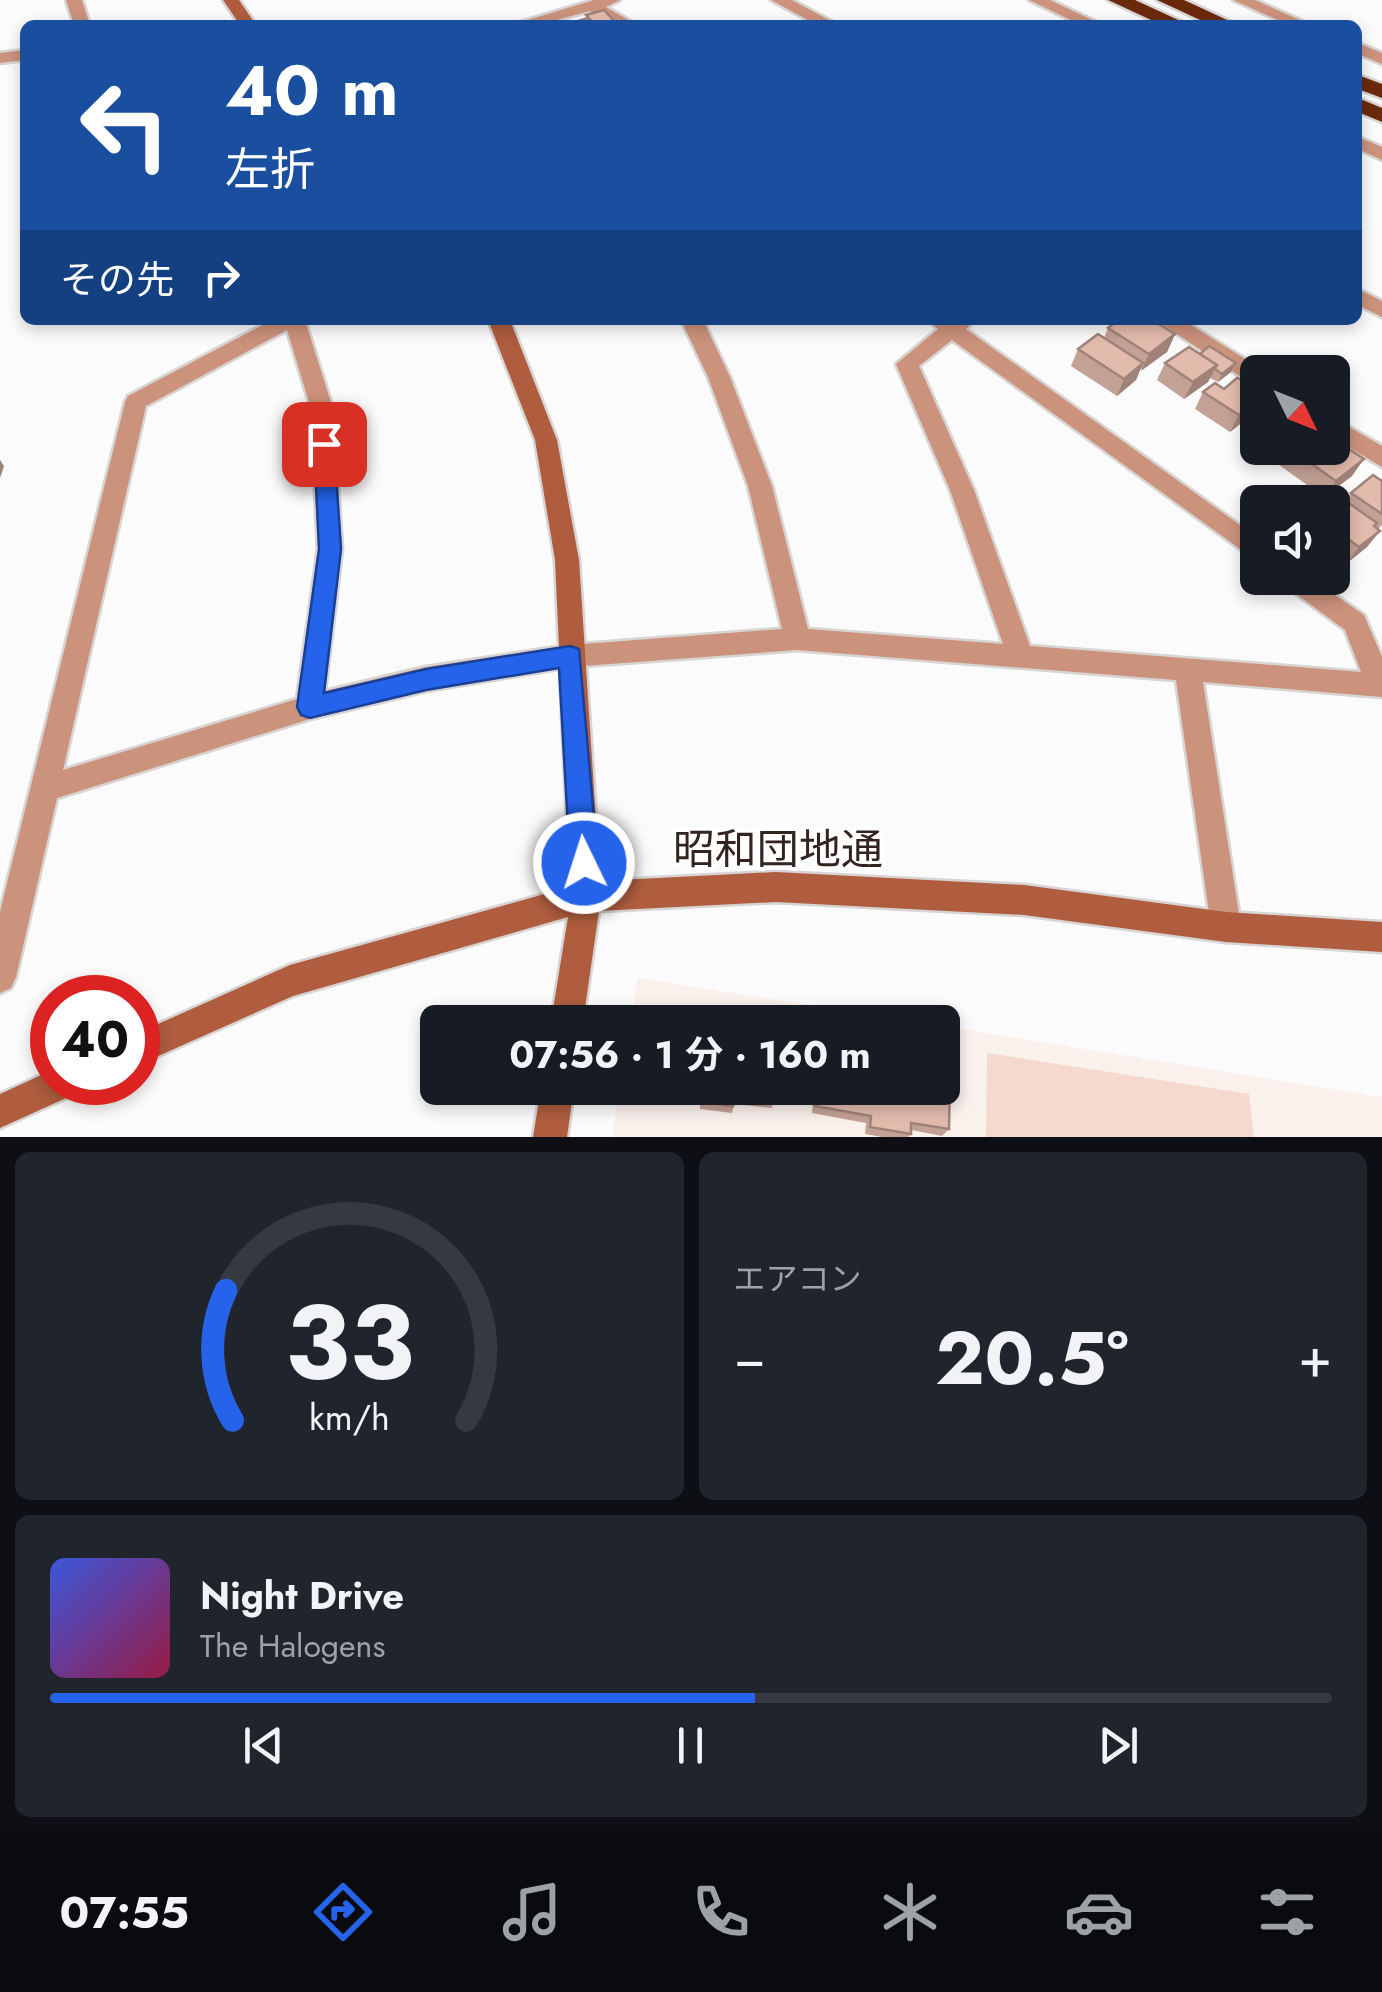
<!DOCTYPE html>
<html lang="ja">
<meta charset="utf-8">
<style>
body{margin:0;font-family:Jost,"Noto Sans JP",sans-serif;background:#20242c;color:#f1f3f6;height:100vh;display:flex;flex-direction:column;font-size:38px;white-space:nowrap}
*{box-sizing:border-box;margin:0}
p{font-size:32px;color:#9ea1a6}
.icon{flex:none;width:55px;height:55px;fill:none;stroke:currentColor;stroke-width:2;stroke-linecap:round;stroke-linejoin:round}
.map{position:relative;height:1137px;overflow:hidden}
.drawer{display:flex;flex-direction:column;gap:15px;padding:15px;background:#0d0f14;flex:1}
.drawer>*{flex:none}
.banner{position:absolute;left:20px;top:20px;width:1342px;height:305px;border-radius:15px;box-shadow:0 5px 15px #0003;background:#1a4fa0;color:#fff;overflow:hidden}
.needle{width:65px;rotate:133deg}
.fabs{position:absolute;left:1240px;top:355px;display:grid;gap:20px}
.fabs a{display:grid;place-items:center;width:110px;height:110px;border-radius:15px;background:#171b24;box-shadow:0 5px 15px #0003;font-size:50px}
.speed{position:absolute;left:30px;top:975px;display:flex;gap:20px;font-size:50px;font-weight:700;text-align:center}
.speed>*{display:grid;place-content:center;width:130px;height:130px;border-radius:50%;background:#171b24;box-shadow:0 5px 15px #0003;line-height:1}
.speed .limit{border:15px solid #d22;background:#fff;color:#111}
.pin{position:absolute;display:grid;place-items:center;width:85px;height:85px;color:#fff;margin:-42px;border-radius:20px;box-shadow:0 5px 15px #0006}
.me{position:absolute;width:110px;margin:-55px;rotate:356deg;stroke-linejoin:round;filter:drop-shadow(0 0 8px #0008)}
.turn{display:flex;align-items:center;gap:35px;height:210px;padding:0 40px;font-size:45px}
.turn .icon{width:130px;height:130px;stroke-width:2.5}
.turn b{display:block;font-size:70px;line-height:85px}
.then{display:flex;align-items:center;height:95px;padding:0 40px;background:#0003;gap:20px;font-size:38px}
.big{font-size:75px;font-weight:700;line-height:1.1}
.drawer .widget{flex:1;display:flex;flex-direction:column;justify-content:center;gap:15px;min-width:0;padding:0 35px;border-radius:15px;background:#20242c}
.drawer .dial{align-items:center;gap:0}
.dial svg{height:260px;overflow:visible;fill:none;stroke:#363941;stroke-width:7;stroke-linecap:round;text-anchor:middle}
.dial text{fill:#f1f3f6;stroke:none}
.song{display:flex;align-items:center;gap:30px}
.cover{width:120px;height:120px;border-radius:15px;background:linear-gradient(135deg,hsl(230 70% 55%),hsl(340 70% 35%))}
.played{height:10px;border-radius:5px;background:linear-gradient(90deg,#2563eb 55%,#363941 55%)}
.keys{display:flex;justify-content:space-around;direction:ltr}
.heat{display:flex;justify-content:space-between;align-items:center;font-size:55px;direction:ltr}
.drawer .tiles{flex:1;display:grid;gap:15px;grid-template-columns:1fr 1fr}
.widget:last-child{grid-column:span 2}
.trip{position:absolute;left:420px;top:1005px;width:540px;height:100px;border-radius:15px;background:#171b24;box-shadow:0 5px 15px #0003;font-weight:700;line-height:100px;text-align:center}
.menu{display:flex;height:160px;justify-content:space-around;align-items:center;background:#090b0e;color:#9ea1a6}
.menu .icon{width:70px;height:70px}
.menu .current{color:#2563eb}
.menu b{font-size:45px;color:#f1f3f6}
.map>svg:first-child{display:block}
.built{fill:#faf0ec}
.green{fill:#f6d9ce}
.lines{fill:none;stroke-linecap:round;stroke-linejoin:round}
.street-casing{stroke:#d7d4d3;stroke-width:5}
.secondary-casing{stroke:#d7d4d3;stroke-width:5}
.highway-casing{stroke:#d7d4d3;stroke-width:5}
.street{fill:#cb927c;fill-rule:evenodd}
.secondary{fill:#af5d3e;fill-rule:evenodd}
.highway{fill:#6b290c;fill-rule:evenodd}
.wall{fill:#c3a195}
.shaded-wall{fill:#9f8379}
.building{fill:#e3bbad;stroke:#9f8379;stroke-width:2.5}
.route{fill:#2563eb;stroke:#184099;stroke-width:2.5}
.labels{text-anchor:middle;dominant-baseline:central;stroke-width:8;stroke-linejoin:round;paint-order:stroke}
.near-street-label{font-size:42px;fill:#33241f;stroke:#fff}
</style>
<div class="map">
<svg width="1382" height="1137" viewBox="0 0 1382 1137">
<rect width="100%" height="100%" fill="#fbfbfb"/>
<path class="built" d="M638,978l280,44h-288z
M943,1026l439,71v40h-770l8,-49h322z"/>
<path class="green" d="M987,1053l262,41 5,43h-268z"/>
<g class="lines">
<defs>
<path id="street" d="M66,0h16l8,25h-16z
M594,0h26l-14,7 31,18h-20l-27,-14 -52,14h-27z
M771,0h21l46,25h-21z
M1029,0h21l53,25h-22z
M1233,0h22l56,25h-22z
M1358,43l24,10v11l-24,-10z
M25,50v10l-25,3v-10z
M1358,137l24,10v13l-24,-11z
M1358,289l24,12v16l-24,-12z
M272,320h33l28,89 9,140 -17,142 101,-24 144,-22 212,-16 -34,-143 -40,-109 -27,-57h22l27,57 42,109 36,143 195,15 -53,-154 -54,-126 42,-35 -10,-9h47l-9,9 292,209v24l-306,-222 -33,26 55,124 56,156 331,26 -16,-42 -61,-45 -4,-7h31l53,37 18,42v40l-179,-15 38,245 -4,11 -11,4 -11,-4 -4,-11 -35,-247 -379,-30 -227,17 -144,24 -116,28 -253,79 -41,179 -5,11 -11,5v-81l125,-510 3,-6zM287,330l24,79 7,140 -21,150 -234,71 83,-364z
M1156,320h27l83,52h-8v13l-8,-2z
M1332,417l50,29v21l-50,-30z"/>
<path id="secondary" d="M223,0h16l17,25h-16z
M488,320h22l47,120 22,120 21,321 176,-9 248,13 202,27 156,10v30l-156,-10 -202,-27 -248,-13 -177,9 -16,111h-32l17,-105 -275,79 -155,69v-32l152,-68 280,-78 -15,-327 -20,-120z
M52,1070v12h27l-4,12 -75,34v-34z
M541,1088h33l-7,49h-34z"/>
<path id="highway" d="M1108,0h27l54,25h-27z
M1157,0h27l54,25h-27z
M1358,75l24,9v14l-24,-9z
M1358,98l24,10v14l-24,-10z"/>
</defs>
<use href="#street" class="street-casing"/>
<use href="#secondary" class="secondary-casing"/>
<use href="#highway" class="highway-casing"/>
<use href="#street" class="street"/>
<use href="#secondary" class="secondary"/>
<use href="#highway" class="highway"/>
</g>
<path class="wall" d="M1108,328l67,6 -8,18 -27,18 -4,10 -19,16 -46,-30 7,-17 26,-11z
M1200,354l36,9 -5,9 -13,10 -8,-4 -2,4 -24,17 -27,-19 8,-17z
M1224,389l34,4v14l-4,6 -24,19 -35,-23 8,-17z
M1258,415v33h74l20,28 -28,21 -84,-60 10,-17z
M1382,481v44l-4,4 -11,18 -20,16 -15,-11v-34l9,-7 -2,-2 12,-16z
M644,1088h131l-3,20 -38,-4 -2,9 -32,-4v-11l-55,-8z
M814,1088h128l7,41 -7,7 -31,-6v4l-3,3h-26l-17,-3 1,-11 -54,-10z"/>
<path class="shaded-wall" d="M1175,334l-8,18 -26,19 8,-17z
M1143,363l-7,17 -19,16 7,-17z
M1236,363l-5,9 -13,10 4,-8z
M1217,365l-9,17 -24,17 9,-17z
M1258,401v6l-4,6 -24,19 9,-17z
M1364,459l-12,17 -28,21 12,-16z
M0,460l4,6 -4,12z
M1380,531l-13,16 -20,16 12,-16z"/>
<path class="building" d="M604,10l11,12 -7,3h-13l-9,-10z
M588,18l7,7h-29z
M1118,320h34l23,14 -26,20 -41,-26z
M1098,334l45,29 -19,16 -46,-30z
M1209,346l27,17 -14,11 -7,-5 2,-4 -17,-11z
M1189,347l28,18 -24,17 -28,-19z
M1237,378l21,8 -5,4 5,3v8l-19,14 -36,-23 12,-9 9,6z
M1258,415v11l-8,-6z
M1332,438l32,21 -28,22 -47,-33h43z
M1373,475l9,6v33l-31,-21z
M1350,504l27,19 -3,3 6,5 -21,16 -27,-20v-9z
M942,1079l8,1 -1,49 -38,-6v11l-41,-7 1,-11 -56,-10 2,-18h125z
M680,1088h95l-1,13 -39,-5 -2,10 -33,-4 1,-11z"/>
<path class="route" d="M324,436l10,8 7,105 -17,144 102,-24 144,-23 9,3 19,214 -4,9 -10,4 -10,-4 -4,-9 -11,-195 -133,22 -116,28 -9,-3 -4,-8 22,-158 -5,-105z"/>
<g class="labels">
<g class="near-street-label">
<text x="778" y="849">昭和団地通</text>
</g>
</g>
</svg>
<div class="fabs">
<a><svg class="needle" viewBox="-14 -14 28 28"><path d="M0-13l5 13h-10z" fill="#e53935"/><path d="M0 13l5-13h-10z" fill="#9ea1a6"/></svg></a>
<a><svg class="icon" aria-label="sound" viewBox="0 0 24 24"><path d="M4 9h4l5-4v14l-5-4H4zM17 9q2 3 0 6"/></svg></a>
</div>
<div class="speed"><div class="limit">40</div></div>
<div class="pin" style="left:324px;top:444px;background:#d93025"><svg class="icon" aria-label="arrive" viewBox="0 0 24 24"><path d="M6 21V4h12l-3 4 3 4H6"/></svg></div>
<svg class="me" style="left:584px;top:863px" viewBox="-20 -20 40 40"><circle r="17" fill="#2563eb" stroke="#fff" stroke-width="3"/><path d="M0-11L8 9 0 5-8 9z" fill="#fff"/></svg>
<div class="trip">07:56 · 1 分 · 160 m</div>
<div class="banner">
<div class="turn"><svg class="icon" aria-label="left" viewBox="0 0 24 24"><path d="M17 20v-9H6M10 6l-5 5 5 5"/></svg><div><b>40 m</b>左折</div></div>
<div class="then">その先<svg class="icon" aria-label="right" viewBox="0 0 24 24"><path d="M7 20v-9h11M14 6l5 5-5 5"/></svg></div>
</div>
</div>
<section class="drawer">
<div class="tiles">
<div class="widget dial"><svg viewBox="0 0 100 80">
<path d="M14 69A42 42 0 1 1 86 69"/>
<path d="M14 69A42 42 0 0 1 12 29" stroke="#2563eb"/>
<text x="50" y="56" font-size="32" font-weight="700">33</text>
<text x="50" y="72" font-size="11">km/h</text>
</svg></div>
<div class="widget"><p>エアコン</p>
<div class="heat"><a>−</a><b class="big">20.5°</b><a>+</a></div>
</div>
<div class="widget">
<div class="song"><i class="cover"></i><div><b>Night Drive</b><p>The Halogens</p></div></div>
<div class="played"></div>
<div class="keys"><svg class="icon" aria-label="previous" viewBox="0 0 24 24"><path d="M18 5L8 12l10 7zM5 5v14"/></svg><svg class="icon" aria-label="pause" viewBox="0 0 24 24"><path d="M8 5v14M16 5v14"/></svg><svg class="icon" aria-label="next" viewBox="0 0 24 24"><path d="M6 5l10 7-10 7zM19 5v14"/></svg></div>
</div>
</div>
</section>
<nav class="menu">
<b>07:55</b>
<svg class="icon current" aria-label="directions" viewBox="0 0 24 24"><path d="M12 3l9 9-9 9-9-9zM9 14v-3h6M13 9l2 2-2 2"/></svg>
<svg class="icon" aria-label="music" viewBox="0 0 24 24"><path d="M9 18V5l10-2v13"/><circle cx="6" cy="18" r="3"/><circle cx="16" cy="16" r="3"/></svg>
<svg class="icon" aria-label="phone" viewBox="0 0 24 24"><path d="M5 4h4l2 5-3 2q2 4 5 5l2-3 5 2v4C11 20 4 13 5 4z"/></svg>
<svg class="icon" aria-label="climate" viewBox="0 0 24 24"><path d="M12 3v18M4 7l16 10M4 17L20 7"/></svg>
<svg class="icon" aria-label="car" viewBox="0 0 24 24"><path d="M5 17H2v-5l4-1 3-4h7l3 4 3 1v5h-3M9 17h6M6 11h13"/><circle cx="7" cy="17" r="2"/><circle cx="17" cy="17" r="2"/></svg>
<svg class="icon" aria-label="filters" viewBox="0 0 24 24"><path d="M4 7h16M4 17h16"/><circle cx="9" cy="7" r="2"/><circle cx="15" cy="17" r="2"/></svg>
</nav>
